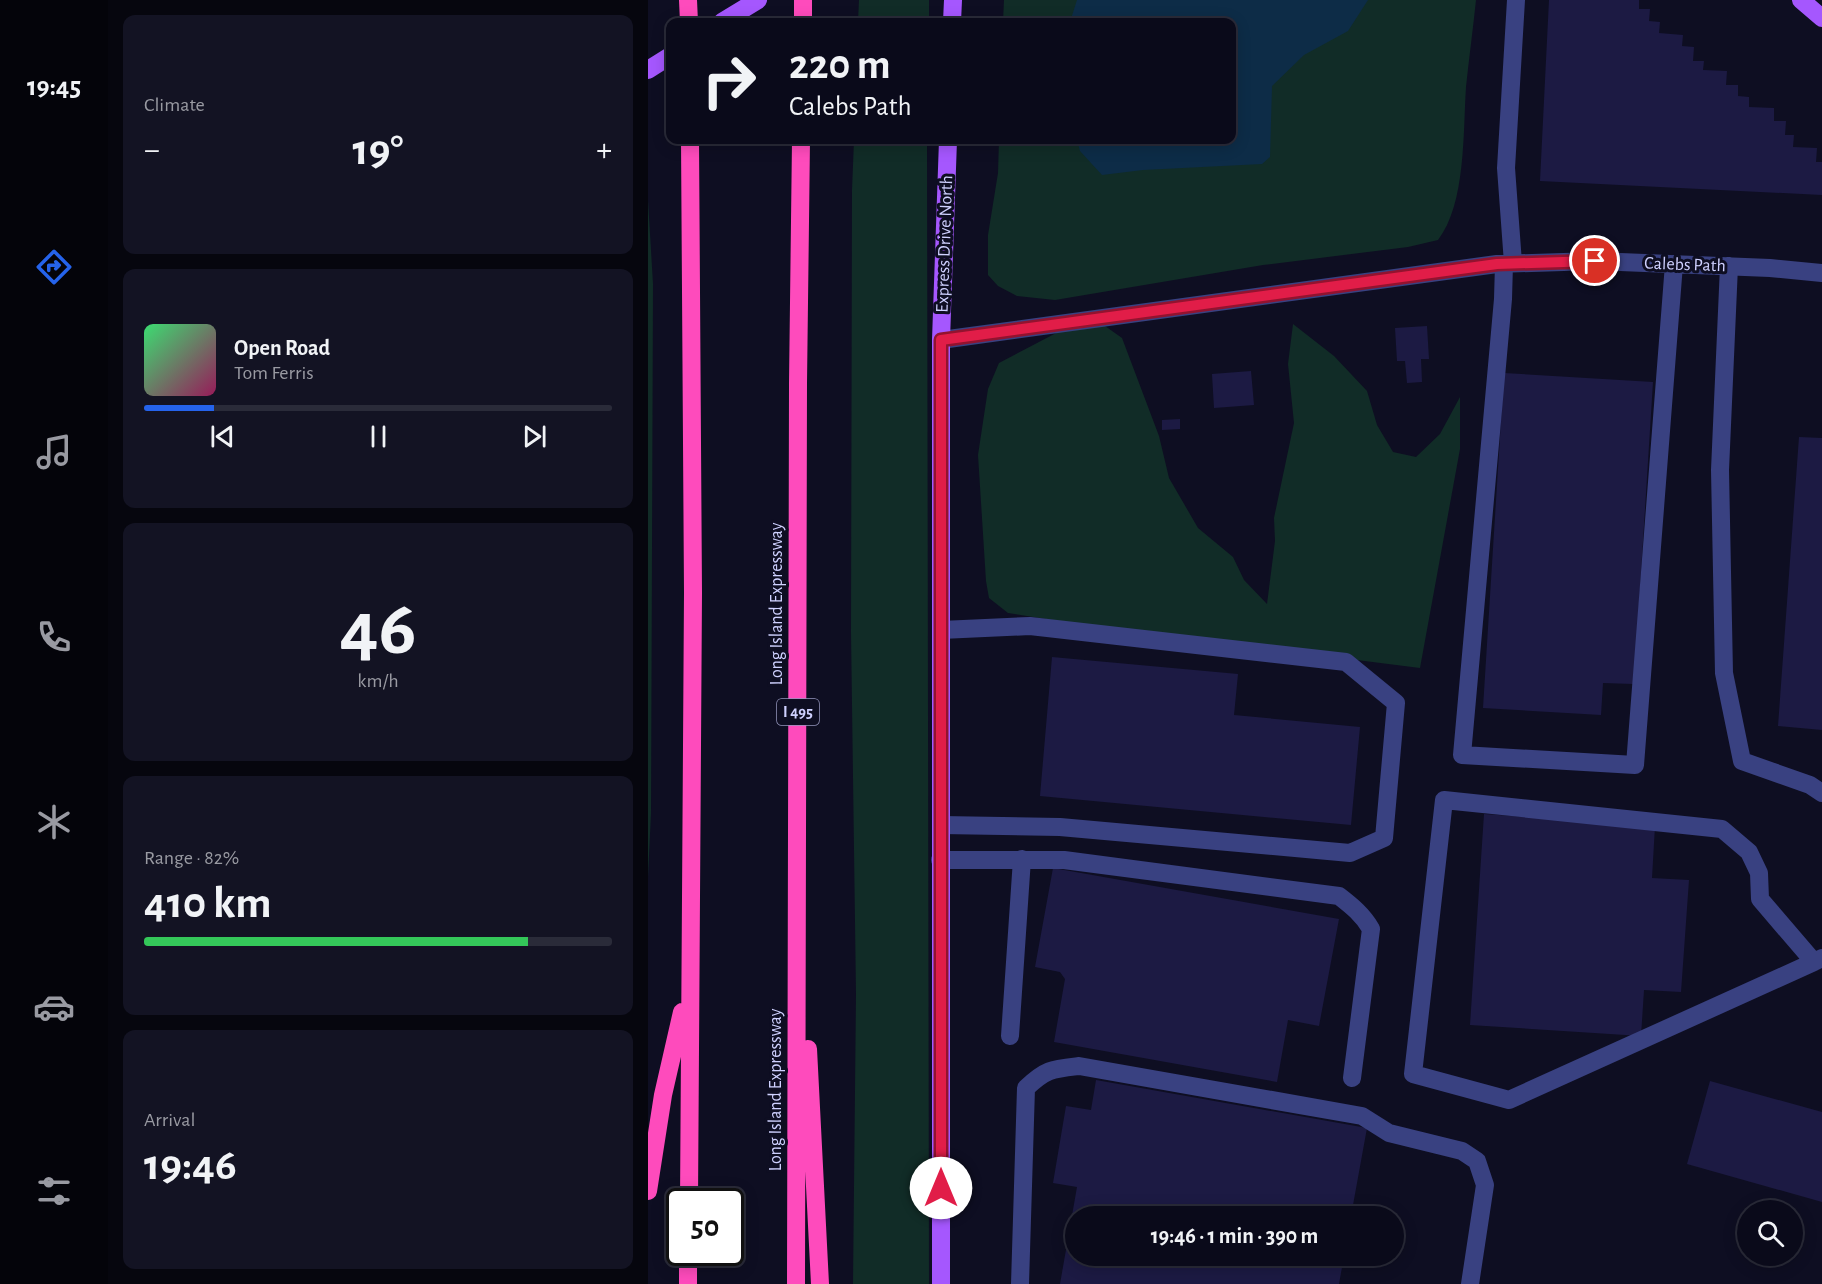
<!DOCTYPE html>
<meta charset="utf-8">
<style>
body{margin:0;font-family:"Alegreya Sans",sans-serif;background:#131323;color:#f1f3f6;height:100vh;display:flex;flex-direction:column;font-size:22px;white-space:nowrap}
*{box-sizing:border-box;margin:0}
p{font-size:20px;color:#999aa2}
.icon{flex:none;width:33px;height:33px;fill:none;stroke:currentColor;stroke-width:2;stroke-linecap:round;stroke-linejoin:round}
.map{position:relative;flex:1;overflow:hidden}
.side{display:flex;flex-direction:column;gap:15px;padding:15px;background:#06060e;width:540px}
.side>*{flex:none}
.hud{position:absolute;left:18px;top:18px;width:570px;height:126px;border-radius:12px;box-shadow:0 3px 15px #0003,0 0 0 2px #2a2b39;background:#0a0a1a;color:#f1f3f6;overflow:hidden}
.controls{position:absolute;left:1089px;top:1200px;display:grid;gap:12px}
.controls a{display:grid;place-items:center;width:66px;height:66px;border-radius:50%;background:#0a0a1a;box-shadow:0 3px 15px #0003,0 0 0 2px #2a2b39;font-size:30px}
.speed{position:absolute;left:18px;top:1188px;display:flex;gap:12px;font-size:30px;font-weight:700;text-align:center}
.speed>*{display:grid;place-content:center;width:78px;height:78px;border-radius:50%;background:#0a0a1a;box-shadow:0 3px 15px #0003,0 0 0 2px #2a2b39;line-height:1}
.speed .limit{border:3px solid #111;border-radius:9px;background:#fff;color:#111}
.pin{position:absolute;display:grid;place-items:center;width:51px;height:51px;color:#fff;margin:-26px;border:3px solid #fff;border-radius:50%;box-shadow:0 2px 6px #0007}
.me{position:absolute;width:66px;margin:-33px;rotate:0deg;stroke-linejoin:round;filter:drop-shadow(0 0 4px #0008)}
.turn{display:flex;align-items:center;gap:21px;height:126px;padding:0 24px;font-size:27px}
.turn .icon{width:78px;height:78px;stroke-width:2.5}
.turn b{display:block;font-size:42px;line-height:51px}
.big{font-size:45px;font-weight:600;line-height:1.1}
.side .tile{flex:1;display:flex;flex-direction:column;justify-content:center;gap:9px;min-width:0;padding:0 21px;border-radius:12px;background:#131323}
.side .dial{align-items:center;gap:0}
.dial b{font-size:78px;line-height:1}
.song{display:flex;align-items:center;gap:18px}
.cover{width:72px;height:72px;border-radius:9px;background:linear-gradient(135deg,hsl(140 70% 55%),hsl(330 70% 35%))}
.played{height:6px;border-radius:3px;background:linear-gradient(90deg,#2563eb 15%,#2a2b39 15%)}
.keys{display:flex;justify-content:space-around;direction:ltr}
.heat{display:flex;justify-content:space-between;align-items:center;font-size:33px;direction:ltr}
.charge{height:9px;border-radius:4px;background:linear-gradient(90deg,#34c759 82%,#2a2b39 0)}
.trip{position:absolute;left:417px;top:1206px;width:339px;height:60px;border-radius:30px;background:#0a0a1a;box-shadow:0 3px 15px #0003,0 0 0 2px #2a2b39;font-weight:600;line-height:60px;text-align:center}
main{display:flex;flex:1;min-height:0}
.tab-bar{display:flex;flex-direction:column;width:108px;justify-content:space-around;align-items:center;background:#04040a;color:#999aa2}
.tab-bar .icon{width:42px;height:42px}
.tab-bar .on{color:#2563eb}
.tab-bar b{font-size:27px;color:#f1f3f6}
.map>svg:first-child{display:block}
.green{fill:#112c27}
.water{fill:#0d2c47}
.building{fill:#1c1a43}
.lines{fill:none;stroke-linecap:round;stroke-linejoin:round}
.minor{stroke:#394181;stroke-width:18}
.major{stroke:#a557fe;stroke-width:18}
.highway{stroke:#fe4bbc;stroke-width:18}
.route-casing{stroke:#92132f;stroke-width:15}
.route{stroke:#e11d48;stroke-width:10}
.labels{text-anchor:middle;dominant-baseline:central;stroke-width:6;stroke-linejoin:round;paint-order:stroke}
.shield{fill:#0e0e22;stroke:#9596bd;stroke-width:1.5}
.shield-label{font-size:16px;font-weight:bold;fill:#cfd1ff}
.street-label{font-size:18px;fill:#cfd1ff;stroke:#0e0e22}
</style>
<main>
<nav class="tab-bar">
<b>19:45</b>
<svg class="icon on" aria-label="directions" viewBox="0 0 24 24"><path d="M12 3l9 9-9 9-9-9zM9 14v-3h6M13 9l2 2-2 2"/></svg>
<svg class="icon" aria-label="music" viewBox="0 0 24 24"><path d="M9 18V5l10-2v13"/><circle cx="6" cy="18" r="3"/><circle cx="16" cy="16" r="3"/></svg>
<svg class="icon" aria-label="phone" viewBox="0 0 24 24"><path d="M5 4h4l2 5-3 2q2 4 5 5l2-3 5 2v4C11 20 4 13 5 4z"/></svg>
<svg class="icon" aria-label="climate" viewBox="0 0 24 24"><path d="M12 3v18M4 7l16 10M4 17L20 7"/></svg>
<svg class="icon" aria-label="car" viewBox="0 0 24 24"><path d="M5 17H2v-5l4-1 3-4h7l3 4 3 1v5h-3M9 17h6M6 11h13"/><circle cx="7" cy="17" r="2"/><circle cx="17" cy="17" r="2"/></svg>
<svg class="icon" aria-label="filters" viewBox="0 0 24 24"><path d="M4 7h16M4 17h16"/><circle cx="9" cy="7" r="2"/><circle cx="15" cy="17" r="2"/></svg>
</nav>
<section class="side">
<div class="tile"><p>Climate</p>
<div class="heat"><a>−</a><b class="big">19°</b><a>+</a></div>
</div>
<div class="tile">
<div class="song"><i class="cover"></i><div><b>Open Road</b><p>Tom Ferris</p></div></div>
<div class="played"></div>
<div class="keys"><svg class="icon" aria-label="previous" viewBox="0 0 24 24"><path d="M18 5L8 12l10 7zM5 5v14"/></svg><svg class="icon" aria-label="pause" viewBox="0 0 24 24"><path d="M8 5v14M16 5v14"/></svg><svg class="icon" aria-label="next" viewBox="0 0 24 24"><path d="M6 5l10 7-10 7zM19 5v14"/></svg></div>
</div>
<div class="tile dial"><b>46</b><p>km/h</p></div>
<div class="tile"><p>Range · 82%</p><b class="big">410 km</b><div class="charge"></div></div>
<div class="tile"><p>Arrival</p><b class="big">19:46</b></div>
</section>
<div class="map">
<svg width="1174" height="1284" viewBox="0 0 1174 1284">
<rect width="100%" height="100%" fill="#0e0e22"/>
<path class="green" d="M211,0h70v22h-71z
M356,0h472c-3,29 -7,58 -10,87 -3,45 0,117 -28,153l-30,7 -145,18 -208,35 -38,-4 -19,-10 -10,-11v-40l10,-62 1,-33h233v-118h-229z
M206,140h73l2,1144h-76l3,-290 -5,-362 1,-442z
M0,200l5,84 -2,529 -3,64z
M645,324l41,32 33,35 10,34 16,27 23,5 24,-23 20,-37v52l-40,219 -324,-41 -88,-14 -19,-15 -3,-17 -8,-126 10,-66 11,-26 61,-32 45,-5 17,12 37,98 10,42 29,50 35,29 11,23 23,24 8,-63 -1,-23 20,-95 -6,-59z"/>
<path class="water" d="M429,0h291l-20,31 -44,24 -32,31 -2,71 -8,7 -119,6 -41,5 -22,-24 -3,-11h155v-118h-162z"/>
<path class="building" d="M901,0h90v9h11l-1,12 11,1 -1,11 24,2 -1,11 12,1 -1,14h11l-1,9 24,1 -1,14h12v11l11,1v10l25,1v13h12l-1,14h9l-1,12 24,1 -1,14h6v33l-282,-14z
M779,326l2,33h-8l1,23 -15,1 -2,-22h-8l-2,-33z
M603,371l3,34 -40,3 -2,-34z
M856,373l149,9 -19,302 -31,-1 -2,32 -118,-7z
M532,419v10l-18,1v-10z
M1151,437l23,1v292l-44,-4z
M404,657l186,17 -4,41 126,12 -9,98 -311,-29z
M836,814l171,12 -3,52 37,2 -8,112 -37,-2 -3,46 -171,-11z
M405,868l286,51 -20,107 -31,-6 -11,62 -223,-40 11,-63 -5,-7 -25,-5z
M448,1080l271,48 -16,88h-275v40h268l-5,28h-279l17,-97 -24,-4 13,-77 25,4z
M1062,1081l112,31v90l-135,-38z"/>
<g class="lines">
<path class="minor" d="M865,263l-7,-95 10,-168
M856,264l-1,35 -41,456 173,10 39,-501
M1081,266l-9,204 4,203 18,88 68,24 12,8
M293,340l556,-76 98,-3 175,7 52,5
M293,825l119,2 290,26 34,-15 12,-135 -50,-41 -316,-36 -89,4
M292,860h124l275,36c13,10 24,19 32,33l-19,149
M1166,962l-54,-63 -1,-26 -10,-21 -27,-23 -278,-29 -31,274 96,26 305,-138 8,-4
M362,1036l12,-177
M372,1284l6,-196c20,-19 26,-19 53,-22l283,50 27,17 73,18 15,10 8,24 -15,99"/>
<path class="major" d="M1153,0l21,18
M74,22l36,-22
M304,22l1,-22
M0,70l22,-14
M293,1284v-944l7,-200"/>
<path class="highway" d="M40,0l1,22
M155,22v-22
M160,1049l12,235
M0,1191l15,-96 19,-83
M41,1202l4,-609 -3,-453
M40,1284v-32
M148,1284l2,-900 3,-244"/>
</g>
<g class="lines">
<defs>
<path id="route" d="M293,1188v-848l556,-76 98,-3"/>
</defs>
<use href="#route" class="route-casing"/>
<use href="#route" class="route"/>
</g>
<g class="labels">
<rect class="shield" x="129" y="699" width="42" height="26" rx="4.5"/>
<g class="shield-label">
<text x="150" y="712">I 495</text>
</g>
<g class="street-label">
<text transform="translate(297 244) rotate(-88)">Express Drive North</text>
<text transform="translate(1037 265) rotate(2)">Calebs Path</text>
<text transform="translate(129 604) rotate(-90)">Long Island Expressway</text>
<text transform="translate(128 1090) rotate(-90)">Long Island Expressway</text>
</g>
</g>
</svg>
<div class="controls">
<a><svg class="icon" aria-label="search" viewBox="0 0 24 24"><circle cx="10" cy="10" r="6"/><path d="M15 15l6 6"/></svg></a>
</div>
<div class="speed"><div class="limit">50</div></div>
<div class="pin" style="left:947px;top:261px;background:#d93025"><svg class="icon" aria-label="arrive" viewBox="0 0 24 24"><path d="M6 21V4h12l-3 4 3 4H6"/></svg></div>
<svg class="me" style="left:293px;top:1188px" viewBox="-20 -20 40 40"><circle r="19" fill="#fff"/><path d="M0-13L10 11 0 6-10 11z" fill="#e11d48"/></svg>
<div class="trip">19:46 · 1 min · 390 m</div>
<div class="hud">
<div class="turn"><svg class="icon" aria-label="right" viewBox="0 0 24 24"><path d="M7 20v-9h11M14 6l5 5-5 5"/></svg><div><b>220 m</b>Calebs Path</div></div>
</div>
</div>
</main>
